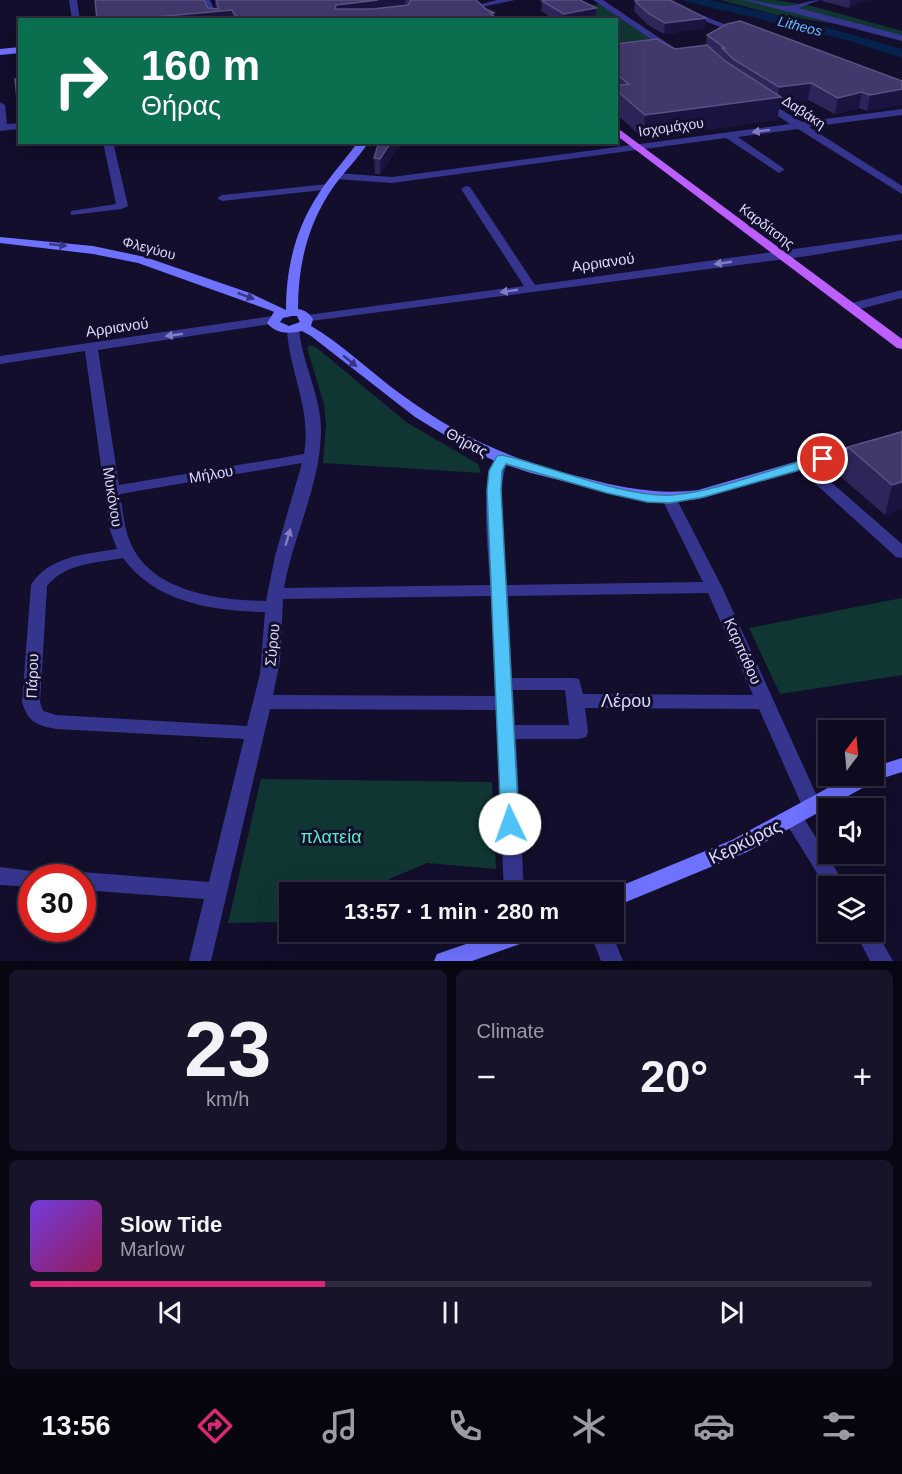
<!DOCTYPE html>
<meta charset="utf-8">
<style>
body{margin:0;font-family:Arial,sans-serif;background:#171329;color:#f1f3f6;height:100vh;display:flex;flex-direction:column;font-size:22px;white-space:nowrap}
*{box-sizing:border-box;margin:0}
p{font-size:20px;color:#9b9aa5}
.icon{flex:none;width:33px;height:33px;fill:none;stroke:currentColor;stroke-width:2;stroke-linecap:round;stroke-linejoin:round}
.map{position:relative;height:961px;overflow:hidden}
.side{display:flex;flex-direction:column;gap:9px;padding:9px;background:#080612;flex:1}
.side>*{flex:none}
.hud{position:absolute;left:18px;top:18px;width:600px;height:126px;border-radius:0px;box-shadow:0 6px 24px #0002,0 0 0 2px #2e2b3e;background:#0b6e4f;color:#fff;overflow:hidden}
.needle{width:39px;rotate:16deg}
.tools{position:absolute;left:818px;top:720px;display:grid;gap:12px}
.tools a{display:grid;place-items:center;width:66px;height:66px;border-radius:0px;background:#0e0a20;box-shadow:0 6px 24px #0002,0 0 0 2px #2e2b3e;font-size:30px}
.speed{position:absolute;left:18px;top:864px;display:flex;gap:12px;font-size:30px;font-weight:700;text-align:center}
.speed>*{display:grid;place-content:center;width:78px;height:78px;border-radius:50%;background:#0e0a20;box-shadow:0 6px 24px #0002,0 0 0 2px #2e2b3e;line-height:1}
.speed .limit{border:9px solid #d22;background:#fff;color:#111}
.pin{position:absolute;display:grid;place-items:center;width:51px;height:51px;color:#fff;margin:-26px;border:3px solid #fff;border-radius:50%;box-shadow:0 2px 6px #0007}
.me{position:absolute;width:66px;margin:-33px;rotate:357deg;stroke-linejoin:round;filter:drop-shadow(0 0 4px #0008)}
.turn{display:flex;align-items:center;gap:21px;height:126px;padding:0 24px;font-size:27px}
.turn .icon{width:78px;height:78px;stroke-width:2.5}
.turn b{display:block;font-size:42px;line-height:51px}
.big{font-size:45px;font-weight:700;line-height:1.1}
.side .tile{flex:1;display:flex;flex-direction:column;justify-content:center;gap:9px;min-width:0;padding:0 21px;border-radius:9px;background:#171329}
.side .dial{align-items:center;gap:0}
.dial b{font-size:78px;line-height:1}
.song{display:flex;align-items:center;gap:18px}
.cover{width:72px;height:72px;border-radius:9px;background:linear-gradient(135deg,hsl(260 70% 55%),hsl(330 70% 35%))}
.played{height:6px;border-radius:3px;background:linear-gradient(90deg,#db2777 35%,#2e2b3e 35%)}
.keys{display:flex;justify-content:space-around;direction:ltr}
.heat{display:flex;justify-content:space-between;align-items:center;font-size:33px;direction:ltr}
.side .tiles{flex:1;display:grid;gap:9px;grid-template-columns:1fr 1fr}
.tile:last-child{grid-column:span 2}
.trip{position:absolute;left:279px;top:882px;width:345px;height:60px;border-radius:0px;background:#0e0a20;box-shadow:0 6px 24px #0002,0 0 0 2px #2e2b3e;font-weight:700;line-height:60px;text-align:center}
.tabs{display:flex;height:96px;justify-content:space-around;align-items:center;background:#06040d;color:#9b9aa5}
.tabs .icon{width:42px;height:42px}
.tabs .on{color:#db2777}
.tabs b{font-size:27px;color:#f1f3f6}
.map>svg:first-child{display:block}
.green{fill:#103633}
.water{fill:#05224d}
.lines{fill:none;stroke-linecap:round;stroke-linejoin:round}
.street{fill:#35358e;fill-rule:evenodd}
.secondary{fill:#6f71ff;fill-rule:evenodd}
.primary{fill:#bd5fff;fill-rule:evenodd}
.wall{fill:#2e255a}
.shaded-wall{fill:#1b1440}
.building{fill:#41396c;stroke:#595283;stroke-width:1.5}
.oneway{fill:#807ec1}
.oneway2{fill:#373680}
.route{fill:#4fc3f7;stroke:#337fa1;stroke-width:1.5}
.labels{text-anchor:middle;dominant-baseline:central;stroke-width:6;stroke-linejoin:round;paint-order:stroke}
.far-water-label{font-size:14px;font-style:italic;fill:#66beff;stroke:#120e2b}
.far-street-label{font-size:14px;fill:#dbd8ff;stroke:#120e2b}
.street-label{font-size:15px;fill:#dbd8ff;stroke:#120e2b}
.near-street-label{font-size:18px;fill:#dbd8ff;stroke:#120e2b}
.near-park-label{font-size:18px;fill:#57ecc1;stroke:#120e2b}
</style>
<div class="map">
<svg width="902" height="961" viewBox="0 0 902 961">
<rect width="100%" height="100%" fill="#120e2b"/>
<path class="green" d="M720,0h54l38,6 90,25v6l-20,-6 -105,-16z
M599,4l66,43 -48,3 -1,-30 -16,-1 -20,-11z
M310,345l7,3 89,74 72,42 3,9 -158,-10 3,-39 -2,-20 -17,-56z
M902,598v77l-122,19 -31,-66z
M261,779l231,3 4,87 -69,-6 -68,29h-69l-1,30 -61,1z"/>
<path class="water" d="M680,0h30l102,23 90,26v9l-55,-18z"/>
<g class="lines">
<path class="street" d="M69,0h8l3,20h-8z
M202,0h8l9,20h-8z
M497,0h18l-38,8 -4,-2z
M593,0h10l73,49 -7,2z
M652,0h11l84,33 -7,2z
M744,0c15,0 29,6 43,6 11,0 21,-6 33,-6l-22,8 104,27v6z
M763,99l39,23 100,-13v6l-93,12 93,59v8l-104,-65 -60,8 45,31 1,2 -5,3 -53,-35 -334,45 -56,-4 -5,-3 5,-3 56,4 398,-53 -30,-20 -2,-2z
M0,102l5,3 2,19 13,-1v6l-20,2z
M103,142h10l15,64 -6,3 -51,6v-4l45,-7z
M328,184l5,3 -1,2 -110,12 -5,-3 5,-3z
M466,186l4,1 65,98 367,-51v6l-94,16 -505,66 -2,-3 2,-3 4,-1 217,-29 -63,-97z
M902,290v8l-50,13 -6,-4 2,-3z
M273,316l6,4 -2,3 -179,27 21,135 185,-31c8,-45 -15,-82 -17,-125l6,-4 6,4c3,35 23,68 22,103 -1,54 -28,104 -37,156l206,-3c-1,-34 -12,-101 7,-129l5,-1 7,4c-15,30 -4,91 -2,126l196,-3 -41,-83 3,-3h10l47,91 99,218 -3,5 -7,3 -7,-3 -45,-101 -174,-1 3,24 -2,5 -7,2h-63l8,153h-20l-8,-182 -226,-1 -59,252h-22l15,-62 -122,-9v-12h-9l9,-6 127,10 35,-143 -188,-10c-20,-4 -28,-7 -34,-27l9,-117c18,-29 55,-31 86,-36l-7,-19 -25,-179 -85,13v-8zM302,463l-27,93 -9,45c-46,-1 -113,-8 -135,-57 -7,-15 -8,-33 -11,-50zM123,558c33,45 90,53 142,54l-5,62 -13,52 -191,-11 -13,-4 -3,-9 7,-116c18,-23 50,-23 76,-28zM708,593l45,102 -170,-1 -4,-15 -6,-1h-61l-4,-82zM491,596l4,100 -222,-1 7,-34 3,-62zM513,690h52l4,35h-54z
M803,461l5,1 94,82v14l-6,-1 -98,-89 -2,-3z
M793,810l7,2 46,74h-18v5l-45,-73 3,-6z
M0,867l39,5 3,6h-10v9l-32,-2z
M873,926l20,35h-23l-15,-29h18z
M590,932h21l12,29h-22z"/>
<path class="secondary" d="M20,47v6l-20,2v-6z
M358,142h11c-11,16 -24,29 -35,44 -26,37 -36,78 -36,123 7,1 11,4 15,10l-2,7c33,19 60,47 91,69 60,44 111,65 183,83 38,10 73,17 113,12l204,-59v9l-203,59 -30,3 -43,-5 -95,-24 -34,-11 -36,-17 -46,-28 -104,-81 -9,-5c-13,3 -26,3 -35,-8l7,-11 -2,-1 -134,-48 -45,-9 -93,-11v-6l93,9 52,11 105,36 36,17c0,-48 12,-89 40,-127 10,-14 22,-27 32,-41zM292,316h5l3,6 -11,4 -9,-4 3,-4z
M902,758v14l-25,8 -130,72 -133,55v-15h-8l126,-52 116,-63 25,-1v-9z
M501,932h36l-3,7 -62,22h-38l3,-7z"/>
<path class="primary" d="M616,127l286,212v10l-5,-1 -281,-213z"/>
</g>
<path class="wall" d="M215,0h261l23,20h-402l111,-12 8,1z
M821,0h48l-9,2 -11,6 -27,-7z
M542,1l54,18 -41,1 -14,-9z
M635,1l70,27 -41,6 -16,-9 -14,-14z
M707,35l195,46 -35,30 -8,-3 -24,6 -27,-14 -28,3 -3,17 -134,18 -27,-24v-70l59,5 31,-4z
M379,142h23l-22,32h-5l-1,-16z
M902,432v77l-17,6 -44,-38 7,-30z"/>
<path class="shaded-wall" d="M378,0h27v10l-70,-1 1,-4z
M850,0h19l-9,2 -11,6z
M596,8v11l-32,1v-6z
M232,10l1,10h-110z
M706,18l-1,10 -41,6 1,-11z
M811,83l-3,17 -28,3 -3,17 -134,18 2,-23 133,-18 1,-10z
M902,89v16l-35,6 3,-16z
M862,92l-3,16 -24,6 3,-16z
M391,142h11l-22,32v-15z
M902,482v27l-17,6 7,-30z"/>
<path class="building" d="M95,0h109l4,8 11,1 -3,-9h162l-42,5 -1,4h38l35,-4 3,-5h-1h66l10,9 9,4h-5l9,7h-261l-6,-10 -109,10h-26z
M547,0h33l16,8 -32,6 -22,-13z
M640,0h30l36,18 -41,5 -16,-9 -14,-13z
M740,21l162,60v8l-32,6 -8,-3 -24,6 -27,-15 -32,4 -46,-28 -11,-11h3l-18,-13 20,-11z
M657,39l18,10 32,-4 18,16 56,36 -136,18 -29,-25v-4l13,-2 -13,-10v-30z
M15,79h5v29h-2z
M379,142h12l-11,17 -6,-1z
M902,432v50l-10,3 -44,-38z"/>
<defs><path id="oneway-solid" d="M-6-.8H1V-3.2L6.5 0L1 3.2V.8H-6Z" transform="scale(1.5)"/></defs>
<g class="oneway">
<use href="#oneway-solid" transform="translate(761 131) rotate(173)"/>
<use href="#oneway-solid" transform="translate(723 263) rotate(172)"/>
<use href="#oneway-solid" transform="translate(509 291) rotate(172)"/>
<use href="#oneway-solid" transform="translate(174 335) rotate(172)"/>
<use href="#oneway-solid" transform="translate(288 537) rotate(-74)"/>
</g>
<g class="oneway2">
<use href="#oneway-solid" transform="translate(58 245) rotate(6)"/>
<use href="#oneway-solid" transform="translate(246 296) rotate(21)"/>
<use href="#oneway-solid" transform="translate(350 361) rotate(39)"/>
</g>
<path class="route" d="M502,455c47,11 124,43 170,40 48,-4 103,-28 151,-40l7,4 -2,3 -124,35 -34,6 -23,-1 -40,-9 -101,-29 -4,7 -1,19 18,334 -3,5 -6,2 -7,-2 -2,-5 -14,-334 2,-19 8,-15z"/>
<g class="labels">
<g class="far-water-label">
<text transform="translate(800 26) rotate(14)">Litheos</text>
</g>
<g class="far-street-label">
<text transform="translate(804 112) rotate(33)">Δαβάκη</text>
<text transform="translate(671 127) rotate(-8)">Ισχομάχου</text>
<text transform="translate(767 226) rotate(37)">Καρδίτσης</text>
<text transform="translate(149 248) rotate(15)">Φλεγύου</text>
</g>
<g class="street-label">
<text transform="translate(603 262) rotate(-8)">Αρριανού</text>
<text transform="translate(117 327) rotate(-8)">Αρριανού</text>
<text transform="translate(467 442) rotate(28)">Θήρας</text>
<text transform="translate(211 474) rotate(-10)">Μήλου</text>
<text transform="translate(113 497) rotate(81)">Μυκόνου</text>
<text transform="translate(272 645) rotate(-84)">Σύρου</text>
<text transform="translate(743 651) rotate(66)">Καρπάθου</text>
<text transform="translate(32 676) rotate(-88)">Πάρου</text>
</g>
<g class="near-street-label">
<text x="626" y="701">Λέρου</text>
<text transform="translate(745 842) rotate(-26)">Κερκύρας</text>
</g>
<g class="near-park-label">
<text x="331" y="837">πλατεία</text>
</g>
</g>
</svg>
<div class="tools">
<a><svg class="needle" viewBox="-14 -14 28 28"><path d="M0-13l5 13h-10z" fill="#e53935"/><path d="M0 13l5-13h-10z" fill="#9b9aa5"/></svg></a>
<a><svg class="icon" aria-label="sound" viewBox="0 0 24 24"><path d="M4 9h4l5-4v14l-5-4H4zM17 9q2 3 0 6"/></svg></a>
<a><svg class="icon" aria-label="layers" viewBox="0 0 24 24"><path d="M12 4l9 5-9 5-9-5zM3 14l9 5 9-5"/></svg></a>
</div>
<div class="speed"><div class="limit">30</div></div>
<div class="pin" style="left:823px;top:459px;background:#d93025"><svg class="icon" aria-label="arrive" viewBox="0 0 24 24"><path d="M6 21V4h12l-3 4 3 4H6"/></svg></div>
<svg class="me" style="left:510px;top:824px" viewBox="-20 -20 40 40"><circle r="19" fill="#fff"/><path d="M0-13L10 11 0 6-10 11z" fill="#4fc3f7"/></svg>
<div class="trip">13:57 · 1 min · 280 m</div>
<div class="hud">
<div class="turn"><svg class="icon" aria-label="right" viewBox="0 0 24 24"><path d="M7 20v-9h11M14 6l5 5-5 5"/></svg><div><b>160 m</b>Θήρας</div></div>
</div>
</div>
<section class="side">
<div class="tiles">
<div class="tile dial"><b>23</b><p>km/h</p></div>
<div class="tile"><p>Climate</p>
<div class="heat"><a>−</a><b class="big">20°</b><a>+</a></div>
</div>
<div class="tile">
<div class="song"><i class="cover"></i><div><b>Slow Tide</b><p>Marlow</p></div></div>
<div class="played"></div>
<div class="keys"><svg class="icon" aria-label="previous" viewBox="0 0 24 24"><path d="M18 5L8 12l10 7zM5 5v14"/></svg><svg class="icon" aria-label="pause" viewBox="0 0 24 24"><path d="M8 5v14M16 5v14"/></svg><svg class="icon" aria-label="next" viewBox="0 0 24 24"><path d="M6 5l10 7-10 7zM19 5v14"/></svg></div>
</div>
</div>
</section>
<nav class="tabs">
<b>13:56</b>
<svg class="icon on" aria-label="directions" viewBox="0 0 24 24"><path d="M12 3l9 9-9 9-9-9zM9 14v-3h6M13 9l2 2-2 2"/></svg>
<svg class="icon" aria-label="music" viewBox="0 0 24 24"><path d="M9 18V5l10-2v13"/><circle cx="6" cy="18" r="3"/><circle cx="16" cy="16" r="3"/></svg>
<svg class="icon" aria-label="phone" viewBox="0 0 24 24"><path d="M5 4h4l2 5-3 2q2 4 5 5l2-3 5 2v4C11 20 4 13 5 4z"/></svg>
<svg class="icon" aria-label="climate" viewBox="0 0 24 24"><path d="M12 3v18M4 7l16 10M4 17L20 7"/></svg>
<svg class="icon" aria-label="car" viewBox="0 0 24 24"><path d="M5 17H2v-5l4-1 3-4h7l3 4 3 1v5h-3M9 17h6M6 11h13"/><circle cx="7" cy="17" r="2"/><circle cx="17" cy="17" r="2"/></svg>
<svg class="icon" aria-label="filters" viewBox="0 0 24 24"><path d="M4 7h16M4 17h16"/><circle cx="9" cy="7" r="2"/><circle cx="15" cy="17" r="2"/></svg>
</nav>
